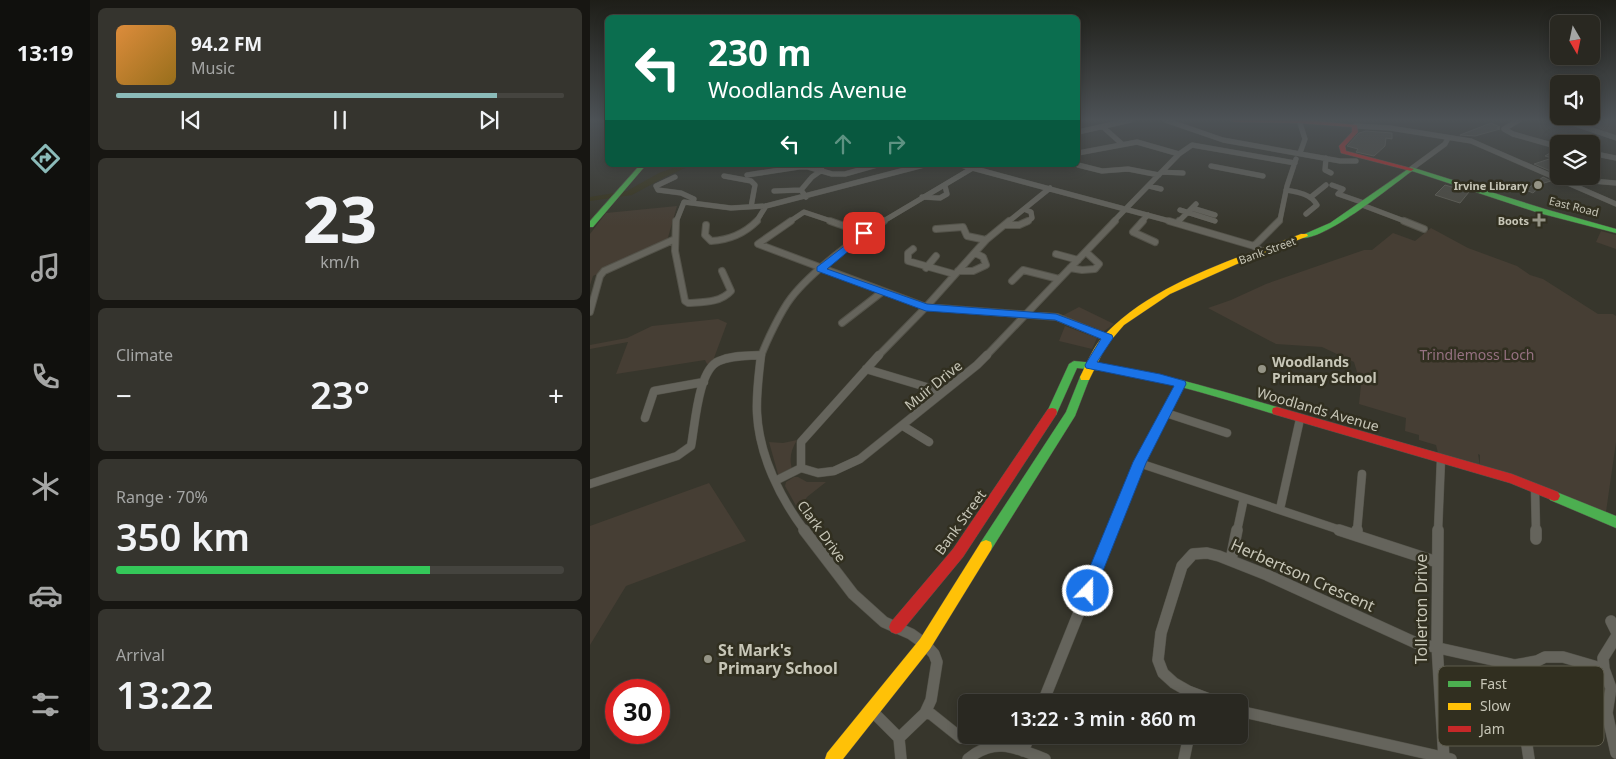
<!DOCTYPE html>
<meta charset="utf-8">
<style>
body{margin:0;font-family:"Noto Sans",sans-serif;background:#35342e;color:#f1f3f6;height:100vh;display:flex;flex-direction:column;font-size:19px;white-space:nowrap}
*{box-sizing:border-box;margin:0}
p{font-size:16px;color:#a5a6a5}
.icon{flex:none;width:28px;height:28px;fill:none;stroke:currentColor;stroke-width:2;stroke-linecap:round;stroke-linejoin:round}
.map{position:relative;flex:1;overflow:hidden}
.side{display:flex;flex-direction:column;gap:8px;padding:8px;background:#171612;width:500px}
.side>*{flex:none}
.banner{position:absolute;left:15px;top:15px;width:475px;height:152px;border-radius:8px;box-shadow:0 2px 12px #0003,0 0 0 1px #45443f;background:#0b6e4f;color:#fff;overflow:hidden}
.needle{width:32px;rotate:171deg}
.fabs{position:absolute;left:960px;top:15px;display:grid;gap:10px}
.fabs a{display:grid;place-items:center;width:50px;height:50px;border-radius:8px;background:#292821;box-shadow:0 2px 12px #0003,0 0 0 1px #45443f;font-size:25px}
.speed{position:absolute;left:15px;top:679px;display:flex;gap:10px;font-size:25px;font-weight:700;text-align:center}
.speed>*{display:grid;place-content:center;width:65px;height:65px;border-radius:50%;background:#292821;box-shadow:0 2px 12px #0003,0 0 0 1px #45443f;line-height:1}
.speed .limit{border:8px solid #d22;background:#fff;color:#111}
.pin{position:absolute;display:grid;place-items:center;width:42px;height:42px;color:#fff;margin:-21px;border-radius:10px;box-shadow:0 2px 8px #0006}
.me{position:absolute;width:55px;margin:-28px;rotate:22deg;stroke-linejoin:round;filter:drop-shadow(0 0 4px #0008)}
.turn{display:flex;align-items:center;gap:18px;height:105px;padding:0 20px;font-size:22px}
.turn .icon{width:65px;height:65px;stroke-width:2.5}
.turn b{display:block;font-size:35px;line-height:42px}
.lanes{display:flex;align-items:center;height:48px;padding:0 20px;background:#0003;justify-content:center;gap:25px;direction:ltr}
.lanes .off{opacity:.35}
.big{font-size:38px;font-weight:600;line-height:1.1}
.side .card{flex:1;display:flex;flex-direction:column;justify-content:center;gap:8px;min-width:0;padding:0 18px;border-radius:8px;background:#35342e}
.side .dial{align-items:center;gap:0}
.dial b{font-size:65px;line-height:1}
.song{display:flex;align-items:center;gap:15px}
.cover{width:60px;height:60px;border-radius:8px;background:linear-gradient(135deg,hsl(30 70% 55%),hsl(40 70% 35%))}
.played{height:5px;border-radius:2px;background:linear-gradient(90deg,#8bbbb9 85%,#45443f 85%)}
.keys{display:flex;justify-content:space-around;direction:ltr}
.heat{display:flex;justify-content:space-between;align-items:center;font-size:28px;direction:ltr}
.charge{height:8px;border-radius:4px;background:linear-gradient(90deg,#34c759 70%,#45443f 0)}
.trip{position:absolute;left:368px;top:694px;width:290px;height:50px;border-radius:8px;background:#292821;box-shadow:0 2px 12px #0003,0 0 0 1px #45443f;font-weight:600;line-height:50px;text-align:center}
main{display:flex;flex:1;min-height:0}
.menu{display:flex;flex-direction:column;width:90px;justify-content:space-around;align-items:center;background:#10100d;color:#a5a6a5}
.menu .icon{width:35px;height:35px}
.menu .active{color:#8bbbb9}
.menu b{font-size:22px;color:#f1f3f6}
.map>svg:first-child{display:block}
.green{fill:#463e34}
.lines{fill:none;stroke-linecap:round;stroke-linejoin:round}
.river{fill:#38351d;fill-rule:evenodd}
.building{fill:#4b4a41;stroke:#5f5e54}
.street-far3-casing{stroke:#54534a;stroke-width:5.5}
.street-far2-casing{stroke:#54534a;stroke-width:8}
.street-far1-casing{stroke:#54534a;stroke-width:9}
.street-casing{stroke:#54534a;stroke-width:12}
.fast-casing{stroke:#54534a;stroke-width:1}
.slow-casing{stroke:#54534a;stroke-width:1}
.jam-casing{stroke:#54534a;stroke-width:1}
.street-far3{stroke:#65645c;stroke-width:5}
.street-far2{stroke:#65645c;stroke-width:6}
.street-far1{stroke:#65645c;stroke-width:8}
.street{stroke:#65645c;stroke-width:11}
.fast{fill:#4caf50;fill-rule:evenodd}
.slow{fill:#ffc107;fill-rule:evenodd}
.jam{fill:#c62828;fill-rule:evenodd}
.route{fill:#1a73e8;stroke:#114b97}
.poi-dot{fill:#959486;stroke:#312f20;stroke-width:2}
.labels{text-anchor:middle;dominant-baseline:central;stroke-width:5;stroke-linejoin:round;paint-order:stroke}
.far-poi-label{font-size:11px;font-weight:bold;fill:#c7c6b7;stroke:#312f20;text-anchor:end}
.far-street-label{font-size:11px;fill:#c7c6b7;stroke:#312f20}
.park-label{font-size:14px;fill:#957181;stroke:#312f20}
.poi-label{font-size:14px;font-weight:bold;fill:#c7c6b7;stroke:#312f20;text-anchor:start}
.street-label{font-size:14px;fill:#c7c6b7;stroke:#312f20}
.near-street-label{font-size:16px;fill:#c7c6b7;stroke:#312f20}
.near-poi-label{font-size:16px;font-weight:bold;fill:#c7c6b7;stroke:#312f20;text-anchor:start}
.key{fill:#312f20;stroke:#5e5c4d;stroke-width:1}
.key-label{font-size:14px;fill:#c7c6b7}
</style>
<main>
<nav class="menu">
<b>13:19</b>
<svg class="icon active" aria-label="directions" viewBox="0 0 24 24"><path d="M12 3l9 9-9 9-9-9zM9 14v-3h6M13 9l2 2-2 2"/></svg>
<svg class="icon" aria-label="music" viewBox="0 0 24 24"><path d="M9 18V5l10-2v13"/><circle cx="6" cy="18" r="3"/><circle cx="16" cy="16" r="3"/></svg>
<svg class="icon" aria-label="phone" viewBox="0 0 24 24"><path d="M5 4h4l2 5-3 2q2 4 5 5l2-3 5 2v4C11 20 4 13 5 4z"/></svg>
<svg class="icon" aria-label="climate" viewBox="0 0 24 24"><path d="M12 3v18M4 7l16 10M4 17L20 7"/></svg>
<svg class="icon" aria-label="car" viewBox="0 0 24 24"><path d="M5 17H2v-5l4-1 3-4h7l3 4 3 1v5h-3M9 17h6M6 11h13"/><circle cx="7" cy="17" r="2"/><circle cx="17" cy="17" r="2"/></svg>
<svg class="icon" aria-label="filters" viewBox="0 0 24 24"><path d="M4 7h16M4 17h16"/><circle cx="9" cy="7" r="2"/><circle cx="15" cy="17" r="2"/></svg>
</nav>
<section class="side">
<div class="card">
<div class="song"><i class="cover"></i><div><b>94.2 FM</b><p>Music</p></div></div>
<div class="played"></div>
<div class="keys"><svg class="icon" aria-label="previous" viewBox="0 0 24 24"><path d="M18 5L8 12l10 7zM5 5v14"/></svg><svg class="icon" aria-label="pause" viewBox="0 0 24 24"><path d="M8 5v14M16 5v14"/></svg><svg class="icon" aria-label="next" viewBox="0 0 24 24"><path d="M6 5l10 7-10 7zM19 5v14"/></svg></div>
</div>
<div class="card dial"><b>23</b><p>km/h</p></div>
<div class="card"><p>Climate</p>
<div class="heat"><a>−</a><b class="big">23°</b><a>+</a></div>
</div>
<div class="card"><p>Range · 70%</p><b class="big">350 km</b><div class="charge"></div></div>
<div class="card"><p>Arrival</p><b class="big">13:22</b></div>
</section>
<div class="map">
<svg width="1026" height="759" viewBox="0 0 1026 759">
<rect width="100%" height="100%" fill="#37362c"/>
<path class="green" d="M977,120h34l15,3v14l-29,-12z
M87,206l-10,35 -74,35 -3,9v-51l16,-21z
M841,228l37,20 49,18 13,9 13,4 55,35h15l3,2v126l-10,70 -126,-47v-10l-2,-1 2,12 -42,-13 -2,-8 -17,-5v-5l-14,-4 1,-13 -47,-14 2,-19 -7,-23 -32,-15 -46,-3 -68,-36 23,-8 35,-16 98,-34h8l21,-17 22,8z
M1011,231l15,4v14l-20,-7z
M489,307l35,17 -11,8 -43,-15z
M128,319l9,4 -13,35 2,3 -9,3 -2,-4 -89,14 12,-32 -38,7v-4l37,-7 25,-12z
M475,326l32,12 -5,11 -33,-8z
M207,440c-6,10 -8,18 -5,29l-7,5h-7l-9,-32 14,1z
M204,477h4l9,5h19l-19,15 -8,14 -14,-25 1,-4z
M119,483l37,58 -120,45 -36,59v-119z"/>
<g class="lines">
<path class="river" d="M91,165h11l-27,12 -33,18 -42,6v-4l37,-6 32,-18z"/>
</g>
<path class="building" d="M901,123l9,4 -3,1 3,1 -25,7 -15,-1z
M776,131l26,2v6l-6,-1 -1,8 -11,10 -18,-4 2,-3 -11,-3 12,-13z
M965,150l4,1v17l-6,4 -19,-8 18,-6 -7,-2z
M953,177l8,4 -7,2 -11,10 -7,-3z
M855,185l24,7 -9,11 -25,-8z"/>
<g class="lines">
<defs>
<path id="street-far3" d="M575,120l58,20 117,21h16
M709,120l6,19 -5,14
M929,120l-15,9 9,5 46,13
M973,120l53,18
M765,126l35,2 81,13 145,63
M513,127l19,17
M488,132l53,-12
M488,153l59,-11 42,12
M1001,153l25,5
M736,158l-1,12 6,3
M371,165l212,57
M488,165l24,6 26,-2 31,6
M621,166l52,10
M821,169l34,-25 3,-6
M572,172l21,1
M157,175l52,-8h9l24,7h13l32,-9
M134,176l27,5 4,4 -4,22
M85,177l-19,9 2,4 23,3 13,6 -1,4
M983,184l19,-3 24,2
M742,185l11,4 -5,5 26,9
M559,186l12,3
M696,190c12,2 25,4 31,15l-11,9
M184,191l27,-1
M216,197l-5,-7 11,-13 10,-7
M332,197l18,1 7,-4 -2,-8
M721,197l15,-12
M772,205l45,17
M602,208l23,7
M434,209l7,3 1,6 -5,4
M590,210l35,11
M86,222l8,-20 47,6 35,-2 158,-41
M166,222l10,-16
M199,222l15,-10 30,10
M292,222l89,-53
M418,222l42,-34
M523,222l66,-68 13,-9 103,18
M551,222l7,-7
M588,222l18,-18
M688,222l2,-2 7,-34 9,-27"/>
<path id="street-far2" d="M86,221l-1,30 10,50 3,2c15,-1 32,0 43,-12l-9,-20
M201,221l-33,23 168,63 131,10 51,21
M240,221l34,12
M553,221l-10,11 22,10
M579,221l85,25 8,6
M814,221l20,8
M587,223l2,-2
M116,225l-1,10 6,6c18,-1 33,-7 46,-20
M415,225h14l9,-4
M346,229l27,-2 4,9 19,4
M664,246l25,-25
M323,249l-5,4v8l46,13
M466,254l22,6
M336,268l10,-12
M480,268l12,2 13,-1 4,-5 -13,-12
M368,271h15l13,-6 -3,-8 -8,-4
M422,281l11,-11 36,9
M0,312l10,-36 4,-5 69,-31
M252,323l40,-31
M159,356l12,-1
M171,356c6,-16 20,-45 30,-58 19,-25 66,-61 93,-77
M288,356l48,-49 60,-67 23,-19
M396,356l129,-135"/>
<path id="street-far1" d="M171,355c-2,18 -5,39 -4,58 2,42 23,85 48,118
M276,369l77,23
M576,413l61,20
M55,418l9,-27 50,-9
M313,426l26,16
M549,463l204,68
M211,468l17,5 16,-2 26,-12 117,-94 10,-10
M211,468v-26l78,-87
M185,481l26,-13
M0,484l87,-28 14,-10c4,-20 7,-77 28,-85 13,-6 28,-5 42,-6
M945,489l1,42
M690,509l20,-90
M522,531l27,-68 42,-79
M647,531l7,-33
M767,531l5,-57
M848,531l3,-72"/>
<path id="street" d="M214,530l49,64 31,28 27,12 14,10 9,10 3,8 -6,38 -6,13 -26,25
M749,530l98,32
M848,530l-1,116 7,113
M946,530v9
M767,535v-5
M641,560l6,-30
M1021,621l5,10
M925,665l14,94
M1014,669l7,19 -4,25 9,40
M453,702l69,-172
M627,702l-29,-11 -14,-8 -11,-10 -5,-13 3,-27 21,-67 11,-12 14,-1 12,3 48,19 149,68 99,22 22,-4 8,-4h18l41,12 -1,-11 13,-21
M281,710l28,28 2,21
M649,711l212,48
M335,713l6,1 30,24
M433,751l7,-16
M378,759c27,-23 48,-11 77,0
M594,759l5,-24"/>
<path id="fast" d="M50,165h6l-53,62h-3v-6z
M821,167l134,42 71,20v4l-77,-20 -127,-42c-22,16 -86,69 -111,67l-1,-2 30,-13z
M484,361c70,6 136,27 203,46l4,1 1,3 -1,3 -4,1c-66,-20 -131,-41 -200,-47l-21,47h-8l-1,-3 22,-48z
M495,373l5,4 -15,39 -84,134 -5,2 -5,-2 -1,-4 1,-4 85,-130 14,-35z
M964,491l62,25v12l-66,-28 -2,-4 2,-4z"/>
<path id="slow" d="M711,234h6l1,2 -71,28 -67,30 -46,31 -18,21 -17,34h-8l-1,-3c6,-12 12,-27 20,-37 47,-55 135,-81 201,-106z
M396,540l5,2 1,4 -1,4 -61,99 -87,110h-18l2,-6 93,-114 61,-97z"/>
<path id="jam" d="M641,120h75l51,5 1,7 -13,14 1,5 68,18 -3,2 -70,-18 -2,-7 13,-14v-5l-53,-4 -65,-1z
M687,407l235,67 46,18 2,4 -2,4 -4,1 -44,-18 -237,-69 -1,-3 1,-3z
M462,408l4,1 1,3 -1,3 -93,142 -62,75 -5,2 -5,-2 -2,-5 2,-5 62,-73 95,-140z"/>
</defs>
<use href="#street-far3" class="street-far3-casing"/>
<use href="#street-far2" class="street-far2-casing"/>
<use href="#street-far1" class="street-far1-casing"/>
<use href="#street" class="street-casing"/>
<use href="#fast" class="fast-casing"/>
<use href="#slow" class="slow-casing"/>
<use href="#jam" class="jam-casing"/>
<use href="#street-far3" class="street-far3"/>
<use href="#street-far2" class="street-far2"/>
<use href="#street-far1" class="street-far1"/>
<use href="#street" class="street"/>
<use href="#fast" class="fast"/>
<use href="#slow" class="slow"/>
<use href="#jam" class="jam"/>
</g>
<linearGradient id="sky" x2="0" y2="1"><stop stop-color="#1e1e18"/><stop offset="0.53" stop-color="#4d5256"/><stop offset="1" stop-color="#4d5256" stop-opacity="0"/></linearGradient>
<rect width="1026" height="226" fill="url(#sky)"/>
<path class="route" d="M274,231l5,2 -1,2 -41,34 100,35 129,10 56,21 1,3 -16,24 63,12 25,7 1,3 -40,79 -53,133 -5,2 -6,-2 -2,-5 53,-129 41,-76 -88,-18 -1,-3 16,-26 -46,-19 -129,-9 -109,-40v-4z"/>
<g class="poi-dot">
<circle cx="948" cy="185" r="5"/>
<path d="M946.5 212.5h5v5h5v5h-5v5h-5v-5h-5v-5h5z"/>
<circle cx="672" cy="369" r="5"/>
<circle cx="118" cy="659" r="5"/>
</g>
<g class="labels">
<g class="far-poi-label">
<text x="938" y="185">Irvine Library</text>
<text x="939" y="220">Boots</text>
</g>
<g class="far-street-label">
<text transform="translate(984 206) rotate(14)">East Road</text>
<text transform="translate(677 250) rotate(-20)">Bank Street</text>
</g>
<g class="park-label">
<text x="887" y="354">Trindlemoss Loch</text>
</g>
<g class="poi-label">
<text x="682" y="361">Woodlands<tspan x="682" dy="16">Primary School</tspan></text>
</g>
<g class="street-label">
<text transform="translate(343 385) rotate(-39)">Muir Drive</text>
<text transform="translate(728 409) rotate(16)">Woodlands Avenue</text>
<text transform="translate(370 522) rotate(-54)">Bank Street</text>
<text transform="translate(232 531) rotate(54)">Clark Drive</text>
</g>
<g class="near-street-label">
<text transform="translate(713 575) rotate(24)">Herbertson Crescent</text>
<text transform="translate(831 609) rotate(-90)">Tollerton Drive</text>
</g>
<g class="near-poi-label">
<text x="128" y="650">St Mark's<tspan x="128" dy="18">Primary School</tspan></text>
</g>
</g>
<rect x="848" y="666" width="166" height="80" rx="8" class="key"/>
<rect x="858" y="681" width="23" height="6" fill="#4caf50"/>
<rect x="858" y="703" width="23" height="7" fill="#ffc107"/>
<rect x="858" y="726" width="23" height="6" fill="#c62828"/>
<g class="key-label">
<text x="890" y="689">Fast</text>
<text x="890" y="711">Slow</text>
<text x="890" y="734">Jam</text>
</g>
</svg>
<div class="fabs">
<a><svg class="needle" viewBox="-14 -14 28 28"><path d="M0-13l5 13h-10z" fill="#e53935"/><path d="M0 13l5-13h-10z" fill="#a5a6a5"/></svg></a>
<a><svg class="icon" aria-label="sound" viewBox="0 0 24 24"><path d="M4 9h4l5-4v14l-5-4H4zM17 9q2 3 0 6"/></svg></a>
<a><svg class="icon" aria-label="layers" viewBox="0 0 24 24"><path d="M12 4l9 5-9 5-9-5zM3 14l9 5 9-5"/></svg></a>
</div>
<div class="speed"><div class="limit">30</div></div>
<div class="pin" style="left:274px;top:233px;background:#d93025"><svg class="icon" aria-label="arrive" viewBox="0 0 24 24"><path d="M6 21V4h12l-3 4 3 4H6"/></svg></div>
<svg class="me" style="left:498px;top:591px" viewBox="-20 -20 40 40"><circle r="17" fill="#1a73e8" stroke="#fff" stroke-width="3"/><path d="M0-11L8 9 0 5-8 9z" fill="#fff"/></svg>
<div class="trip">13:22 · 3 min · 860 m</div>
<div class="banner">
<div class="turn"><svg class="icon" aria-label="left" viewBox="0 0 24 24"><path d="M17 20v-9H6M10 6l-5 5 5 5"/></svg><div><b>230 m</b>Woodlands Avenue</div></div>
<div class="lanes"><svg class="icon" aria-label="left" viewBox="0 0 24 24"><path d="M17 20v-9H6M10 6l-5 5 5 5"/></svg><svg class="icon off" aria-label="ahead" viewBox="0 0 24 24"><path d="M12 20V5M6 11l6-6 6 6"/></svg><svg class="icon off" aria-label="right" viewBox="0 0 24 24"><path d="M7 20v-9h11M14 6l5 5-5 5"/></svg></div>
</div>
</div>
</main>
